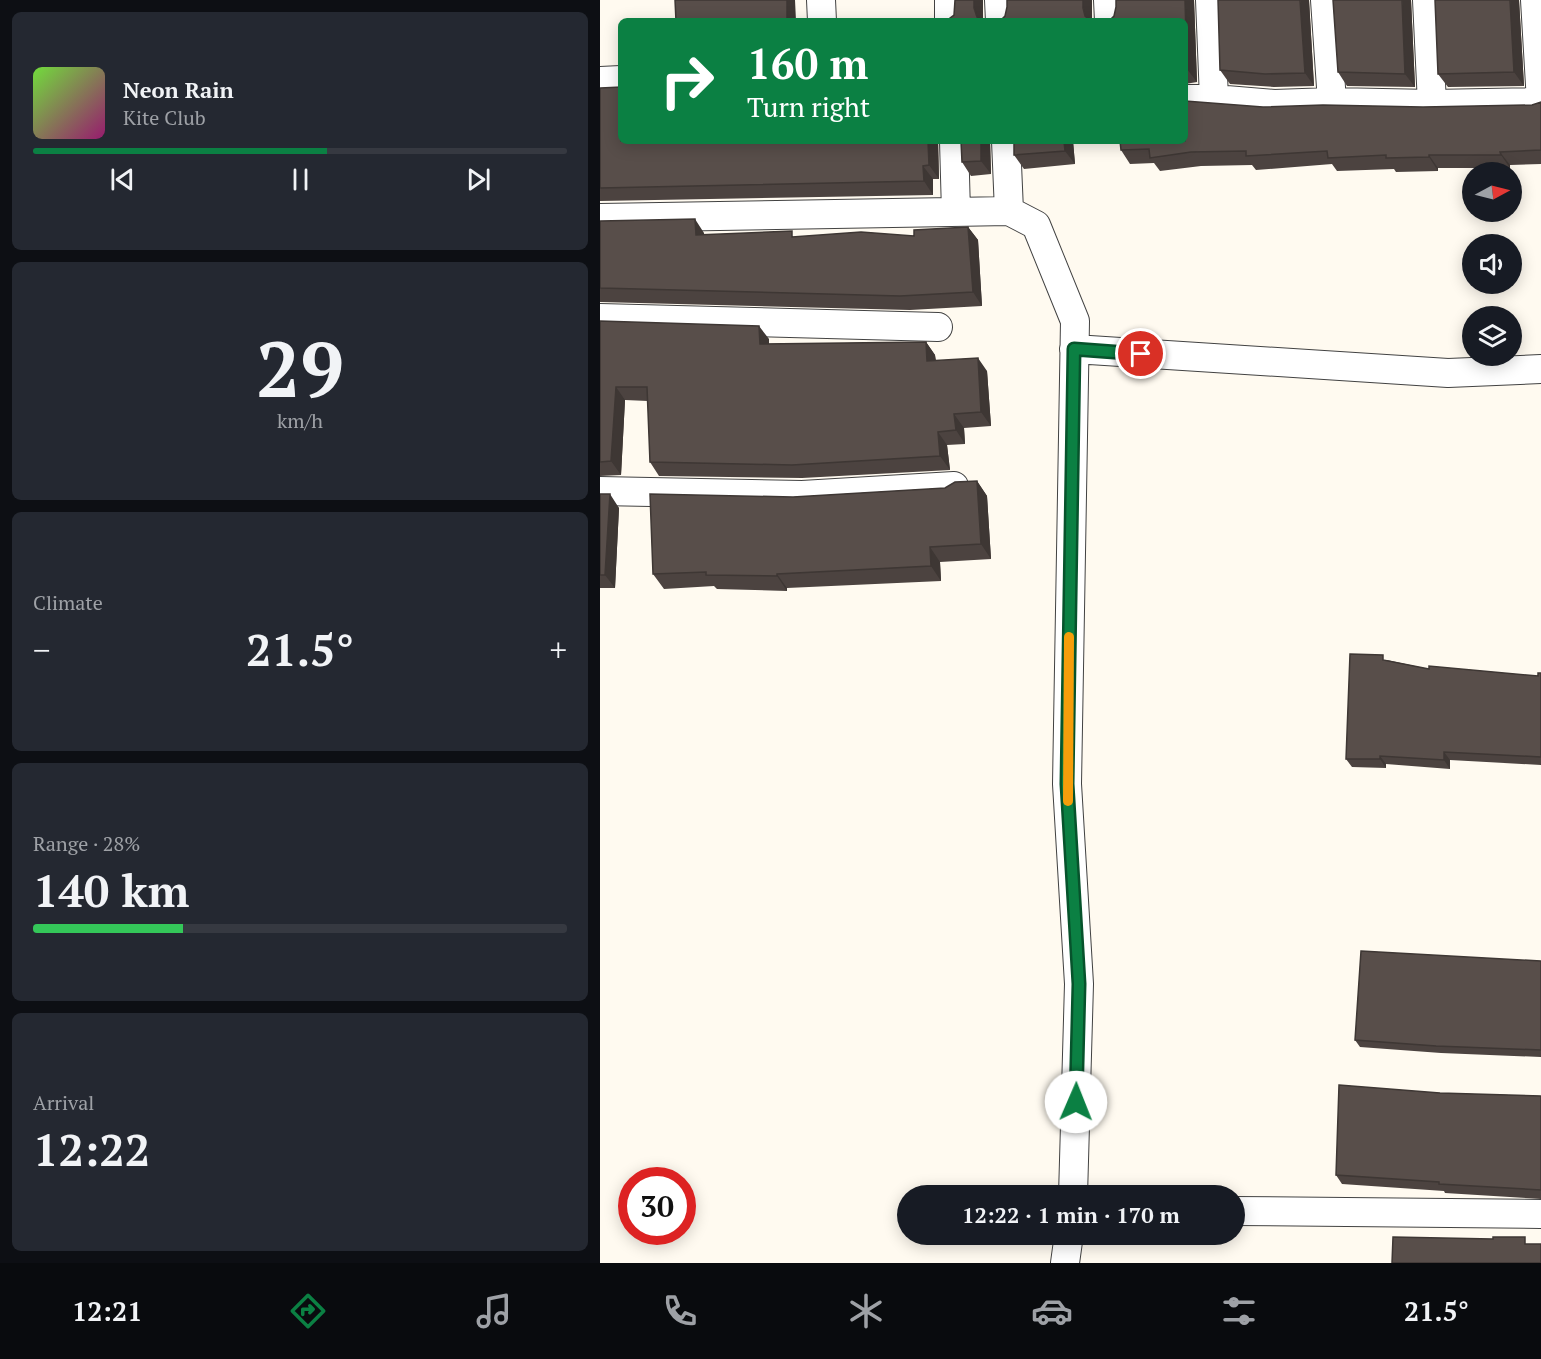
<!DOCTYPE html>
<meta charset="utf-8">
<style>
body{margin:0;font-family:"PT Serif",serif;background:#242831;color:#f1f3f6;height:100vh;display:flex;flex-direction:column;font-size:22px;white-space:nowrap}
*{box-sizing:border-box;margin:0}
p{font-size:20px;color:#9ea1a6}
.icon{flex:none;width:33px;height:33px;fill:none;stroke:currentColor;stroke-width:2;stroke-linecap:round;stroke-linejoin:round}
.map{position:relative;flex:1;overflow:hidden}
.side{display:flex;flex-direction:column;gap:12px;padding:12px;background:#0d0f14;width:600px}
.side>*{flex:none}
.guide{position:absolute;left:18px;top:18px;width:570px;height:126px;border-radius:9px;box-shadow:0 3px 15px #0003;background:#0b8043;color:#fff;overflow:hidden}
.needle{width:39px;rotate:83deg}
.tools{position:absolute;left:862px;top:162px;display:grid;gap:12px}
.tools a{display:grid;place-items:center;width:60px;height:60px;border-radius:50%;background:#171b24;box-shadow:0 3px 15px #0003;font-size:30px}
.speed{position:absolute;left:18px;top:1167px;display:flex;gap:12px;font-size:30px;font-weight:700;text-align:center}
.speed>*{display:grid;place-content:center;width:78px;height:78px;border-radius:50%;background:#171b24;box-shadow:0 3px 15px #0003;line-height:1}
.speed .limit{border:9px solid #d22;background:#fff;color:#111}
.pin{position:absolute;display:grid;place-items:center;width:51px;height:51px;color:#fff;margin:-26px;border:3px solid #fff;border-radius:50%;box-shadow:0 2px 6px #0007}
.me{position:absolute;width:66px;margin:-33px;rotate:1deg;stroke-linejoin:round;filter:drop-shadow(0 0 4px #0008)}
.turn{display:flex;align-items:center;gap:21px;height:126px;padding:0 30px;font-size:27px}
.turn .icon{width:78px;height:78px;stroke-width:2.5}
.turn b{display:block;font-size:42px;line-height:51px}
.big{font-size:45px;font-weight:600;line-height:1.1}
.side .widget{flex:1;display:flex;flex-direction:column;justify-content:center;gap:9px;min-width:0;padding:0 21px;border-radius:9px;background:#242831}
.side .dial{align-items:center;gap:0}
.dial b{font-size:78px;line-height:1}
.song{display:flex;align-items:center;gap:18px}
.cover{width:72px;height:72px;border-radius:9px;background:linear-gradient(135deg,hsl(100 70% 55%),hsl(320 70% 35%))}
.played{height:6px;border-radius:3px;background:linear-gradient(90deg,#0b8043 55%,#363941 55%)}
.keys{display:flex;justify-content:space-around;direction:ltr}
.heat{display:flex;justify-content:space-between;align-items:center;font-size:33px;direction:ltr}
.charge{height:9px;border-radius:4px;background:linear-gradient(90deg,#34c759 28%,#363941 0)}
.trip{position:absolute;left:297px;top:1185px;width:348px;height:60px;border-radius:30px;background:#171b24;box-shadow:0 3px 15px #0003;font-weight:600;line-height:60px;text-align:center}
.dock{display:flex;height:96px;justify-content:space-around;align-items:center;background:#090b0e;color:#9ea1a6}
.dock .icon{width:42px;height:42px}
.dock .on{color:#0b8043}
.dock b{font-size:27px;color:#f1f3f6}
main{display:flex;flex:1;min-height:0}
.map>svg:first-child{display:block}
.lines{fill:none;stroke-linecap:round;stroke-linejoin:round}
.street-casing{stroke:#424242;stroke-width:30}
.street{stroke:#fff;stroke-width:28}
.wall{fill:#4c4340}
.shaded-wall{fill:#3e3734}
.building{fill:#584e4a;stroke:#3e3734;stroke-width:1.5}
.route-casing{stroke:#07532c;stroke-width:15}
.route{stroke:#0b8043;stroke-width:10}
.slow{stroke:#f59e0b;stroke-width:10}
</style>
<main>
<section class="side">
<div class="widget">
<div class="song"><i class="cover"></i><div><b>Neon Rain</b><p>Kite Club</p></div></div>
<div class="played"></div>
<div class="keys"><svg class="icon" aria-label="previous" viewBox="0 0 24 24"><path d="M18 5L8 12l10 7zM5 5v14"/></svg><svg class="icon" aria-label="pause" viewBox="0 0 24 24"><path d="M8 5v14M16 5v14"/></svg><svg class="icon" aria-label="next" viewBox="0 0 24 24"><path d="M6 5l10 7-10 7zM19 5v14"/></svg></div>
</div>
<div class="widget dial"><b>29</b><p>km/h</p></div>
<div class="widget"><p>Climate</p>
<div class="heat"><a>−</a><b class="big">21.5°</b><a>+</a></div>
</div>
<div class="widget"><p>Range · 28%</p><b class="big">140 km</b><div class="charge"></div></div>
<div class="widget"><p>Arrival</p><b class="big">12:22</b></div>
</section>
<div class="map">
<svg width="941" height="1263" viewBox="0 0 941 1263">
<rect width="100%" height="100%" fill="#fffaf0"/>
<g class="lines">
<defs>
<path id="street" d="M221,0l1,21
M349,0v21
M399,0l1,21
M508,0l1,21
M610,0l4,99
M725,0l7,102
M827,0l5,104
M935,0l6,102
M0,81l21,-1
M585,99h29l60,5 58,-2 100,2 109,-2
M354,141l2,71
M406,141l3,70
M0,218l409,-7 27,14 39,96 -8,463 12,200 -6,212
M0,318l338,9
M474,349l374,24 93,-4
M0,491l202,4 152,-9
M634,1211l307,3
M465,1263l4,-29"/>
</defs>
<use href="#street" class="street-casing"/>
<use href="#street" class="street"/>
</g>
<path class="wall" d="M594,0l3,82 -12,2v-63l-71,-5 2,-9z
M709,0l5,86 -40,1 -44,-3 -10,-14z
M811,0l4,87 -68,-1 -9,-14z
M919,0l5,86 -76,1 -10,-13z
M0,88l338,53 1,38h-6v16l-333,6z
M941,102v62l-31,1v3h-72v3l-42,1 -2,-3 -57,2 -5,-7 -76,6 -4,-5 -51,1 -41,5 -6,-8 -24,1 -9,-14 142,-43h160l109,-2z
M361,141h29l1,33 -20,2 -9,-14z
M473,141l2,23 -51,5 -10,-14z
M0,221l104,12v2l92,2 118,-1 54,-9 10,13 4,66 -72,4 -310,-8z
M0,321l169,18v5l157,-2 9,13 1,5 51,11 4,55 -27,2 1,16 -18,1 3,25 -148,8 -143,-2 -9,-14 -2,-61 -23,-1 -4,75 -21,1z
M377,481l10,15 4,63 -51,3 1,19 -154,7v3l-70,-2 -3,-3 -50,3 -11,-15 140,-77 152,-9z
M0,494l19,14 -4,80h-15z
M787,660l42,9 109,7 3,-3v92l-91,-5v9l-64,-5v4l-34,-1 -6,-8z
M941,961v96l-100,-4 -81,-6 -5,-7z
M840,1093l101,3v103l-96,-6 -1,-2 -102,-7 -6,-9z"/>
<path class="shaded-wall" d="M187,0h8l1,21h-9z
M374,0h9v21h-3l-3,-4 -3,-9z
M483,0h9v21h-3l-4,-5 -2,-8z
M585,0h9l3,82 -10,-13z
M700,0h9l5,86 -9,-13z
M802,0h9l4,87 -10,-13z
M910,0h9l5,86 -10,-14z
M328,141h10l1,38 -10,-14z
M381,141h9l1,33 -10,-13z
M464,141h9l2,23 -10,-13z
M900,152l10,13v3l-9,-13z
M829,155l9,13v3l-9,-14z
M323,166l10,13v16l-9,-14z
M95,219l9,14 1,16 -9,-14z
M368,227l10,13 4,66 -9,-14z
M159,326l10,13v18l-9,-13z
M326,342l9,13 1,19 -9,-13z
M378,358l9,13 4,55 -10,-14z
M16,387l9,13 -4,75 -10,-14z
M354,414l10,14 1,16 -9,-14z
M338,432l9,13 3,25 -10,-14z
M377,481l10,15 4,63 -10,-15z
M10,494l9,14 -4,80 -10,-13z
M330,547l10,15 1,19 -10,-15z
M177,574l10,14v3l-10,-15z
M844,752l6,8v9l-6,-9z
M780,756l6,8v4l-6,-9z"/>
<path class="building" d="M75,0h112v21h-111z
M355,0h19v8l3,9 5,4h-36l8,-6z
M407,0h76v8l2,8 6,5h-91l5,-5 2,-9z
M516,0h69l2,69h-2v-48h-76l5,-5 2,-9z
M618,0h82l5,73 -40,1 -45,-4z
M733,0h69l3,74 -67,-2z
M835,0h75l4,72 -76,2z
M21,87v54h307l1,24 -6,1 1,15 -324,7v-100z
M585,101l78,6 60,-2 100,2 109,-2 9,-3v48l-41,2 1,3h-72v2l-43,1v-3l-58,3 -1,-7 -81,5v-5l-55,1 -41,6 -1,-9 -28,1 -1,-9h65z
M361,141h20v20l-19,1z
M414,141h50l1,10 -51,4z
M95,219l1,16 96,-4v6l69,-5 53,4v-6l54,-3 5,65 -73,4 -300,-8v-67z
M0,321l159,5 1,18 166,-2 1,19 51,-3 3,54 -27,2 2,16 -18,2 2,24 -148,9 -142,-3 -3,-75h-31l-5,74 -11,1z
M377,481l4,63 -51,3 1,19 -154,8v2l-71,-1v-3l-53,2 -3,-80 143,3 152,-9 10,-6z
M0,494h10l-5,81h-5z
M750,654l33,1v5l46,9v-3l109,10v-3h3v84l-97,-5v8l-64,-4v3h-34z
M761,951l180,10v89l-105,-4 -81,-6z
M739,1085l101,8 101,3v94l-102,-6v-2l-103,-7z
M793,1237l100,2v-2h32v7h16v19h-149z"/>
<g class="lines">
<defs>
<path id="route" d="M476,1102l3,-118 -12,-200 7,-435 67,5"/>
</defs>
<use href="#route" class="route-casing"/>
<use href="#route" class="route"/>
<path class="slow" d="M468,801l1,-164"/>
</g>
</svg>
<div class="tools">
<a><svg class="needle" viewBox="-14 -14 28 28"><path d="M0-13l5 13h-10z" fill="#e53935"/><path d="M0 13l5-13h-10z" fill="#9ea1a6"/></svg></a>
<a><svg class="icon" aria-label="sound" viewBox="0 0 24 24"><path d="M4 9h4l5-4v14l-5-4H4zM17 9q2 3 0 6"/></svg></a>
<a><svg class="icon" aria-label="layers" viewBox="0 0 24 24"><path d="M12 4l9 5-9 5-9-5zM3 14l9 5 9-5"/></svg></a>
</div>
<div class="speed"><div class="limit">30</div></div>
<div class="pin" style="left:541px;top:354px;background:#d93025"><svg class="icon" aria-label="arrive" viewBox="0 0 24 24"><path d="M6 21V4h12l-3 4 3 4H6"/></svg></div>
<svg class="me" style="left:476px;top:1102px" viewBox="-20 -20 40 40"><circle r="19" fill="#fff"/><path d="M0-13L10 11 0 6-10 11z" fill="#0b8043"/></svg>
<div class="trip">12:22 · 1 min · 170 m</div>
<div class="guide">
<div class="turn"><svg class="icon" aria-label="right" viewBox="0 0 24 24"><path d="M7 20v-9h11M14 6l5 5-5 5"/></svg><div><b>160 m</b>Turn right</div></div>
</div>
</div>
</main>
<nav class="dock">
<b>12:21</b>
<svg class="icon on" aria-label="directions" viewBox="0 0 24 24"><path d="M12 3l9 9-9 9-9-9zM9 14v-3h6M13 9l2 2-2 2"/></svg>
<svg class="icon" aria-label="music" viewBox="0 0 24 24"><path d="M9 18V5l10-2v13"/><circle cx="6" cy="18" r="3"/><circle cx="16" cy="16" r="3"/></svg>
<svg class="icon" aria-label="phone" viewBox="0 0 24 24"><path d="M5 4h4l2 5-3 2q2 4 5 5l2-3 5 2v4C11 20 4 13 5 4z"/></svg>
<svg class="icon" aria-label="climate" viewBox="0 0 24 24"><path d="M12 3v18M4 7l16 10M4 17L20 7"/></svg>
<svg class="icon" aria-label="car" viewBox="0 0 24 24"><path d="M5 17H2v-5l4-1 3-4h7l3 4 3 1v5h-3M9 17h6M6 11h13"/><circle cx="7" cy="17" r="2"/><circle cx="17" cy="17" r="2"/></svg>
<svg class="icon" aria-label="filters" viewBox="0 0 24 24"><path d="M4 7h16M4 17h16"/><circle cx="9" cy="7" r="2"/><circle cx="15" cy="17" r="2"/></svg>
<b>21.5°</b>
</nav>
